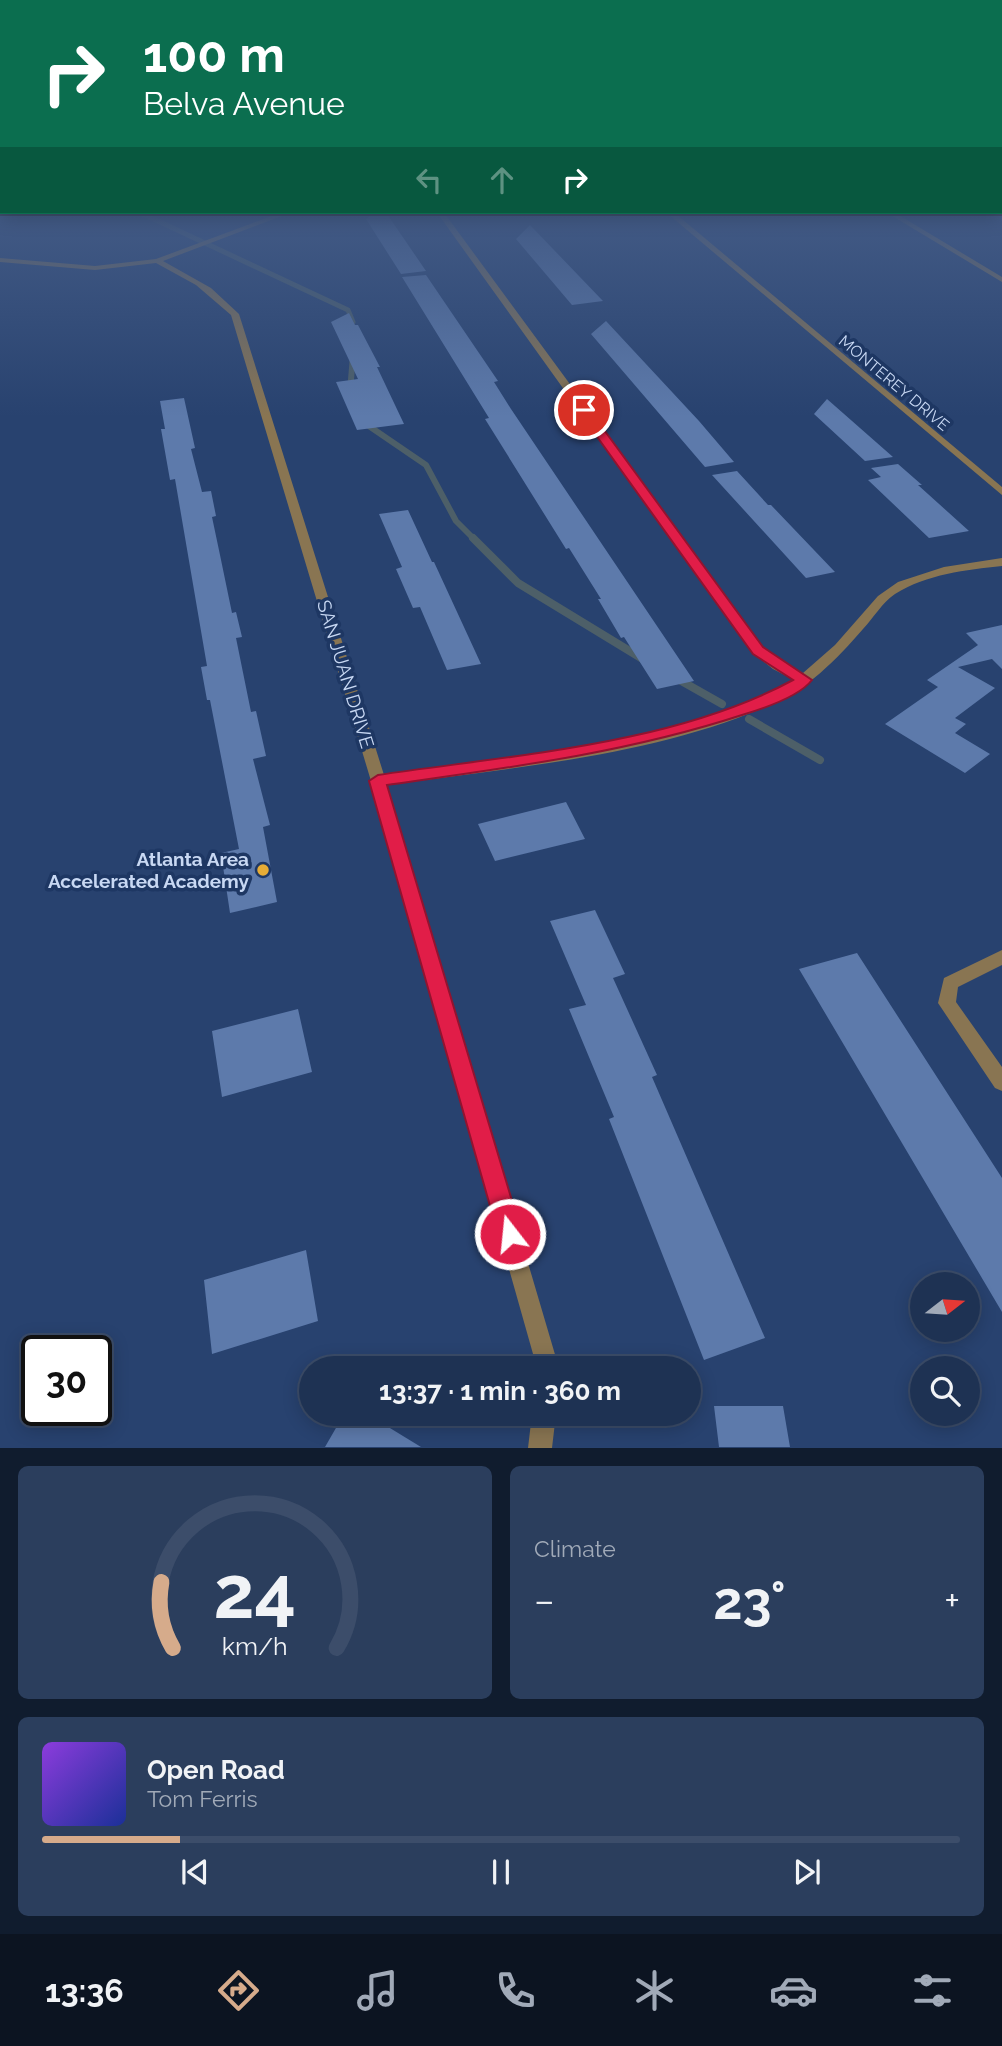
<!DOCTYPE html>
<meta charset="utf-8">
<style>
body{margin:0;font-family:Raleway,sans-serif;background:#2b3e5d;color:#f1f3f6;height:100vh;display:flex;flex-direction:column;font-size:26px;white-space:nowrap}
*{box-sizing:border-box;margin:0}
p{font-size:23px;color:#a1aab8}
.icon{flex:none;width:38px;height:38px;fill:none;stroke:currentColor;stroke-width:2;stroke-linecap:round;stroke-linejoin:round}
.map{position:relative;height:1448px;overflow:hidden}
.side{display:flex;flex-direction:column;gap:18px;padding:18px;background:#101c2e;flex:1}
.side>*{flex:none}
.hud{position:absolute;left:0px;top:0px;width:1003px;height:214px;box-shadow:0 4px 18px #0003,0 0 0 2px #3c4d6a;background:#0b6e4f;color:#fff;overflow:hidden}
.needle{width:46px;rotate:73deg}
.controls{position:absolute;left:910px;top:1272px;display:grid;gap:14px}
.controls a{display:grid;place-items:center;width:70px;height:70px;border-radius:50%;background:#1e3253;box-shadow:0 4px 18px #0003,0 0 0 2px #3c4d6a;font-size:35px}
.speed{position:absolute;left:21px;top:1335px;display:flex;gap:14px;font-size:35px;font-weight:700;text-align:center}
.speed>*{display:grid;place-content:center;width:91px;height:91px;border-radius:50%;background:#1e3253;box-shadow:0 4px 18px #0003,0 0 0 2px #3c4d6a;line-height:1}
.speed .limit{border:4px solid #111;border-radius:10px;background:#fff;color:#111}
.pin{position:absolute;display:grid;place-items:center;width:60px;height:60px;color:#fff;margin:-30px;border:4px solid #fff;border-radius:50%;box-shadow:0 2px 7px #0007}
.me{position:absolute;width:77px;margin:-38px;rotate:344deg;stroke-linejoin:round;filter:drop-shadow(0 0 5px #0008)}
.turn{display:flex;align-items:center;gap:24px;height:147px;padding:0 28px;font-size:32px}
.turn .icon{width:91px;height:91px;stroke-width:2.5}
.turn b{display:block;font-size:49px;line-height:60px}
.lanes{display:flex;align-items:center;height:66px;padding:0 28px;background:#0003;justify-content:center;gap:35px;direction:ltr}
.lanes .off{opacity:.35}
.big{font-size:52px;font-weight:700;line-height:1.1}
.side .tile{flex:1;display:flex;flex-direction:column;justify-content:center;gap:10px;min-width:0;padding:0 24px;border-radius:10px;background:#2b3e5d}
.side .dial{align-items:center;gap:0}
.dial svg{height:182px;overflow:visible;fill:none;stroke:#3c4d6a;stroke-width:7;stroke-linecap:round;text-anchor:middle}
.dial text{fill:#f1f3f6;stroke:none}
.song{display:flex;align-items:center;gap:21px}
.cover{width:84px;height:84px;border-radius:10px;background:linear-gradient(135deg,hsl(270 70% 55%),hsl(230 70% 35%))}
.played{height:7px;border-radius:4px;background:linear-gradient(90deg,#d6ab8b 15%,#3c4d6a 15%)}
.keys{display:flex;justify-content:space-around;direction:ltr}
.heat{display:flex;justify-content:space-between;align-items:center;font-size:38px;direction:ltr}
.side .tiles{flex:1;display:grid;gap:18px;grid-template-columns:1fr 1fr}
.tile:last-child{grid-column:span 2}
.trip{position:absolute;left:299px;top:1356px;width:402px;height:70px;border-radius:35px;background:#1e3253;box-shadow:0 4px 18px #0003,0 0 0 2px #3c4d6a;font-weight:700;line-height:70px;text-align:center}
.tab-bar{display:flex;height:112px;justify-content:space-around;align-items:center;background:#0c1421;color:#a1aab8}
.tab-bar .icon{width:49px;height:49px}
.tab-bar .selected{color:#d6ab8b}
.tab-bar b{font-size:32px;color:#f1f3f6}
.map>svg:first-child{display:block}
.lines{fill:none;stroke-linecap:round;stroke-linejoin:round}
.stream-far2{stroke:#4d5f68;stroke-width:5}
.stream-far1{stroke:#4d5f68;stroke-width:6}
.stream{stroke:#4d5f68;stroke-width:8}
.building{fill:#5d7aab}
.street{fill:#897552;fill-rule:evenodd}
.route{fill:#e11d48;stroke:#92132f;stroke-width:2}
.poi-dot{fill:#e6ac36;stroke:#1e3763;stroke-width:2.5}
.labels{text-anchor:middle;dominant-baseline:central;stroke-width:7;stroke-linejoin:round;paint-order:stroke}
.far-street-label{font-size:16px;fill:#c8d8f3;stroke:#1e3763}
.street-label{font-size:19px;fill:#c8d8f3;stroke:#1e3763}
.poi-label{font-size:19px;font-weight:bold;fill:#c8d8f3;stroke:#1e3763;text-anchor:end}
</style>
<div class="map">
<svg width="1002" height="1448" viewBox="0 0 1002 1448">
<rect width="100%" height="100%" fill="#28426f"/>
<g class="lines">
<path class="stream-far2" d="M143,214l205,96 5,12"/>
<path class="stream-far1" d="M350,391l3,-35
M363,422l63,43 30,56 19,19"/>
<path class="stream" d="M473,538l45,45 128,78
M676,678l46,26
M749,719l71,41"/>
</g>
<path class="building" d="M373,214h14l39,57 -25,3 -35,-55z
M530,225l73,76 -31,4 -56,-66z
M426,275l72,106 -4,1 17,27 183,272 -37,8 -33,-52 -3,1 -23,-39h3l-32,-51 -3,1 -81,-130 4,-1 -87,-141z
M349,313l6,12h3l22,42h-3l27,57 -47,6 -21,-48 22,-3 -27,-57z
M606,321l93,100 35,41 -29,5 -114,-133z
M184,398l11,50 -4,1 11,43 9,-1 5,25 -4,1 8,38 12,58 4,-1 6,25 -6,1 15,74 5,-1 10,45 -13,3 17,66 -7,2 14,75 -47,11 -9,-60 18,-4 -29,-149h-3l-6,-33 6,-1 -32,-187 -5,1 -9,-51h4l-5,-28z
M827,399l66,58 -28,4 -51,-47z
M898,464l24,21h-4l51,46 -40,7 -61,-58 13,-3 -10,-9z
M737,471l31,34h3l64,67 -29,6 -94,-103z
M408,510l24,52h2l47,102 -34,6 -27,-63 -7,1 -17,-39 6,-2 -23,-53z
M1002,625v44l-10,-10 -34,8 37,21 -40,30 11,6 -11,9 35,21 -25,19 -80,-49 53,-37 -11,-7 51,-35 -12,-12z
M566,802l19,37 -90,22 -17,-37z
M595,910l30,64 -12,4 44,97 -5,2 113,261 -61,22 -95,-241 5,-2 -45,-108 17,-4 -36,-84z
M857,953l145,225v134l-203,-343z
M298,1009l14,63 -90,25 -10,-66z
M306,1250l12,71 -106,33 -8,-74z
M714,1406h69l7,41h-71z
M344,1414h23l54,33h-96z"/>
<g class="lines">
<path class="street" d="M277,214h10l-124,47 48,27 28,26 145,461c102,-14 206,-24 306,-52 36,-11 73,-22 104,-43l-21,-11 -20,-16 -315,-439h7l318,433 20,16 20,10 32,-28 43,-49 20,-14 46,-15 58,-9v8c-36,4 -75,8 -107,28 -13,9 -21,23 -32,35 -27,31 -55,60 -93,76 -118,52 -257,62 -383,80l172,583h-22l-166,-587 -140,-466 -35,-30 -40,-22 -61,7 -95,-8v-4l95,8 61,-7z
M668,214h8l326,273v8z
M889,214h8l105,63v5z
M1002,950v15l-44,22 -2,15 46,65v24l-7,-3 -57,-85 6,-25z
M532,1414h24l-4,34h-24z"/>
</g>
<linearGradient id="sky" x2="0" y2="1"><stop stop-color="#16243d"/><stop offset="0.51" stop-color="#425a85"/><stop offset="1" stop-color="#425a85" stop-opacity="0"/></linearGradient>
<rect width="1002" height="417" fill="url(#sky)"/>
<path class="route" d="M580,408h8l175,239 49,33c-13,17 -50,29 -70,35 -116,38 -235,53 -355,70l135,449 -4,9 -8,3 -8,-3 -4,-9 -129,-453 9,-6c134,-20 295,-30 415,-95l-40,-26 -173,-241z"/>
<circle class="poi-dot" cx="263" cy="870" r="7"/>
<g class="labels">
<g class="far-street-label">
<text transform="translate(894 383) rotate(40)">MONTEREY DRIVE</text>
</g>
<g class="street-label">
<text transform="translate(346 674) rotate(73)">SAN JUAN DRIVE</text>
</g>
<g class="poi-label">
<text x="249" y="859">Atlanta Area<tspan x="249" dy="22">Accelerated Academy</tspan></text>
</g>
</g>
</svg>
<div class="controls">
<a><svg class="needle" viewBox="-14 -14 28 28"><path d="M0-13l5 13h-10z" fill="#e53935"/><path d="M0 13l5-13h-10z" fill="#a1aab8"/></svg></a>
<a><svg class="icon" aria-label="search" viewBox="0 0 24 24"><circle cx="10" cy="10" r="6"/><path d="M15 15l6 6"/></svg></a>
</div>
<div class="speed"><div class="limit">30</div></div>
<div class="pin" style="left:584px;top:410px;background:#d93025"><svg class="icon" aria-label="arrive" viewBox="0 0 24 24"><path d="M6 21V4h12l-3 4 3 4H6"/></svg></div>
<svg class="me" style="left:510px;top:1234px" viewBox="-20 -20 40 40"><circle r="17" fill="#e11d48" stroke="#fff" stroke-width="3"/><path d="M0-11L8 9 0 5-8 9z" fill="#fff"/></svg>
<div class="trip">13:37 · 1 min · 360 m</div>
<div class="hud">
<div class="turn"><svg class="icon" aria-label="right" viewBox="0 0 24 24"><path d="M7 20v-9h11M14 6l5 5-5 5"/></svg><div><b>100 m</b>Belva Avenue</div></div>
<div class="lanes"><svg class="icon off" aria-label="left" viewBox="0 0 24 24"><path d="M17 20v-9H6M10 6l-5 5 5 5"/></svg><svg class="icon off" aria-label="ahead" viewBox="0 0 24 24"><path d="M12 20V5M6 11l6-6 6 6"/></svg><svg class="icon" aria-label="right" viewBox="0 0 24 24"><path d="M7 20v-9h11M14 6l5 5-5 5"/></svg></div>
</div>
</div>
<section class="side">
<div class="tiles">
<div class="tile dial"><svg viewBox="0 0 100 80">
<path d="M14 69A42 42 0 1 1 86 69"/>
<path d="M14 69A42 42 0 0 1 9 40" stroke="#d6ab8b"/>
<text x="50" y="56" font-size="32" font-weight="700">24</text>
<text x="50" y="72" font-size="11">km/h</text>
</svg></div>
<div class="tile"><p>Climate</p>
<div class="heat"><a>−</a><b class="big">23°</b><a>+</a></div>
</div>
<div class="tile">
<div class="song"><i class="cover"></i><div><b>Open Road</b><p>Tom Ferris</p></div></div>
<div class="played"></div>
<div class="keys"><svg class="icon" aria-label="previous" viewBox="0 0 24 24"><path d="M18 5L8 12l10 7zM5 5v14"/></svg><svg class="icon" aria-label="pause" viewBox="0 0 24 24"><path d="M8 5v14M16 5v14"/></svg><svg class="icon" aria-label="next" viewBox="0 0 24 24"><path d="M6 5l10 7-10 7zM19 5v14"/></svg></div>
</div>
</div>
</section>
<nav class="tab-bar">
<b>13:36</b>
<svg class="icon selected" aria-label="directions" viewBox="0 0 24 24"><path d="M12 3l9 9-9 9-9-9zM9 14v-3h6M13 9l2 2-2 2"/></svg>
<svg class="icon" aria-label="music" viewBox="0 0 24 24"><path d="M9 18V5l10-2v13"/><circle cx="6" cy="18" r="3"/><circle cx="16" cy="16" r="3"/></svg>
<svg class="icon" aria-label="phone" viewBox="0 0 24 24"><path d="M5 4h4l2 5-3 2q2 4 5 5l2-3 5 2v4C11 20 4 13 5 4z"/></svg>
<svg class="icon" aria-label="climate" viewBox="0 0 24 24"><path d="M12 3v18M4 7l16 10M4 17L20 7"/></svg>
<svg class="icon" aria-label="car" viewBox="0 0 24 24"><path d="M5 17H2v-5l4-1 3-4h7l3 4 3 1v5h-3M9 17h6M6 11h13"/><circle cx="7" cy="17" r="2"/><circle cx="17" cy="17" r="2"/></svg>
<svg class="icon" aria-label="filters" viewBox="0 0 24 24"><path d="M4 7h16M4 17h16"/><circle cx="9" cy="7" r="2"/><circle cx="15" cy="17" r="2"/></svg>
</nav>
